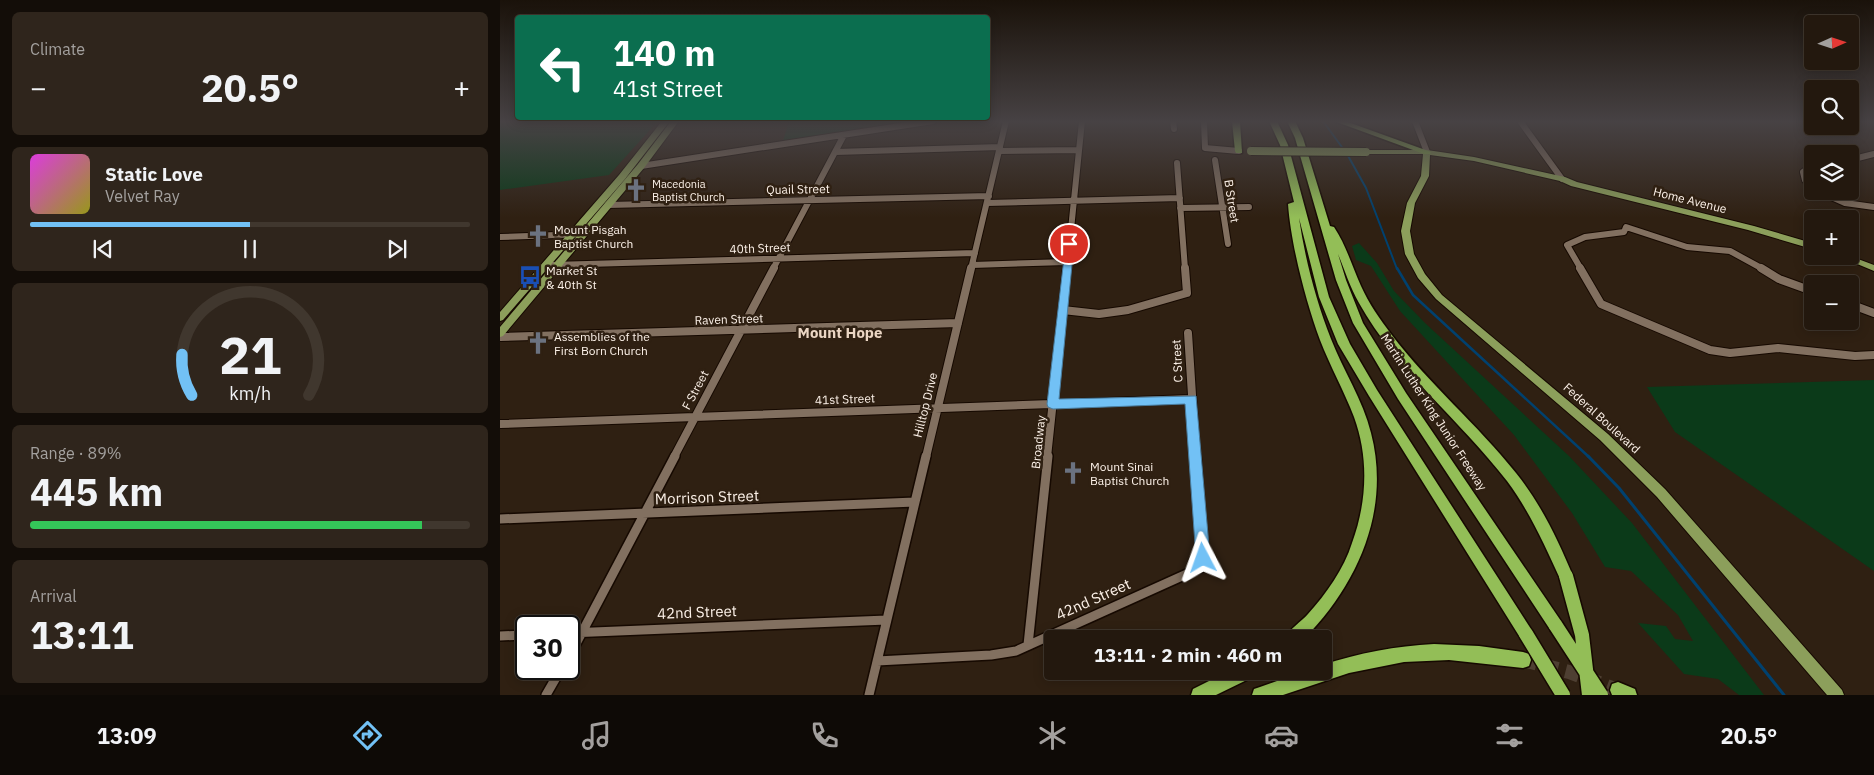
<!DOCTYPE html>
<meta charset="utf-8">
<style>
body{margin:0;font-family:"IBM Plex Sans",sans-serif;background:#2f251c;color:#f1f3f6;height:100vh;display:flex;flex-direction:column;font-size:19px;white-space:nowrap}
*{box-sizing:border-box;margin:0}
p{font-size:16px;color:#a3a09e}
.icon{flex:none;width:28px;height:28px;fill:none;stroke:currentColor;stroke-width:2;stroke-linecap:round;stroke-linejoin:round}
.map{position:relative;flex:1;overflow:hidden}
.side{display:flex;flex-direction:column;gap:12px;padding:12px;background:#130d08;width:500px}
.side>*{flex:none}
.hud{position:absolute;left:15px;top:15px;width:475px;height:105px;border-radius:5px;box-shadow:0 2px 12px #0003,0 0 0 1px #40372e;background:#0b6e4f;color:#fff;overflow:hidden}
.needle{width:32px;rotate:87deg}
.controls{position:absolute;left:1304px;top:15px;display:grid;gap:10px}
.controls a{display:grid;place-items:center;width:55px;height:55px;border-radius:5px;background:#23180e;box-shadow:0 2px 12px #0003,0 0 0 1px #40372e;font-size:25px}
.speed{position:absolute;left:15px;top:615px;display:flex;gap:10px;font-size:25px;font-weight:700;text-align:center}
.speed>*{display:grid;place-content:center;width:65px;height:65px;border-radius:50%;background:#23180e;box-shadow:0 2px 12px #0003,0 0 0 1px #40372e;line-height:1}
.speed .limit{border:2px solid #111;border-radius:8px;background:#fff;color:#111}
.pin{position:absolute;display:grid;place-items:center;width:42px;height:42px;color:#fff;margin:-21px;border:2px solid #fff;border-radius:50%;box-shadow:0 1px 5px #0007}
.me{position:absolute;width:55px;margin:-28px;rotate:356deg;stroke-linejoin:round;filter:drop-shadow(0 0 4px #0008)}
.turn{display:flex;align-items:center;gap:18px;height:105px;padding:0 15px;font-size:22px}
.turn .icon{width:65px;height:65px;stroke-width:2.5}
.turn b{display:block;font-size:35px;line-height:42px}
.big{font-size:38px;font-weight:700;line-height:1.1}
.side .tile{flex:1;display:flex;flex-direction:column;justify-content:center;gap:8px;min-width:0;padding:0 18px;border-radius:8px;background:#2f251c}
.side .dial{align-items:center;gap:0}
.dial svg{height:130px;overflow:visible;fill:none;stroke:#40372e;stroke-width:7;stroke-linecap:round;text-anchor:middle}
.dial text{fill:#f1f3f6;stroke:none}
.song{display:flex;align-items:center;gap:15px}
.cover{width:60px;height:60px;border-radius:8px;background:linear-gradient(135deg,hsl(300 70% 55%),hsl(60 70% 35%))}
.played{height:5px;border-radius:2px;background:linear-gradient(90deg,#72c1f5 50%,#40372e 50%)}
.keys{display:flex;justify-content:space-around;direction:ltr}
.heat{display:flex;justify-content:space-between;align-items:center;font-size:28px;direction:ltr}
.charge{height:8px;border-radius:4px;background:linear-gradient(90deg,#34c759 89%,#40372e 0)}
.trip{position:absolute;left:544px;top:630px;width:288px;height:50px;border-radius:5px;background:#23180e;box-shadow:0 2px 12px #0003,0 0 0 1px #40372e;font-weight:700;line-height:50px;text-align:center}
.menu{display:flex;height:80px;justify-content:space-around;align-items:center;background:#0e0a06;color:#a3a09e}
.menu .icon{width:35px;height:35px}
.menu .selected{color:#72c1f5}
.menu b{font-size:22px;color:#f1f3f6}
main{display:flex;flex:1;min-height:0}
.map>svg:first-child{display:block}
.green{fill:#0b3a19}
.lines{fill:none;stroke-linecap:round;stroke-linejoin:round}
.stream-far2{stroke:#00416f;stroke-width:2}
.stream-far1{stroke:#00416f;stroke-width:2.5}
.stream{stroke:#00416f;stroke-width:3}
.highway-tunnel{stroke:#4e3f32;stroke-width:14;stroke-dasharray:14 8;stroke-linecap:butt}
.minor-far2-casing{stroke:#160901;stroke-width:8}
.minor-far1-casing{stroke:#160901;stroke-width:10}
.minor-casing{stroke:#160901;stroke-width:12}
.major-casing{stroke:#160901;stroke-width:2}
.highway-casing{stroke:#160901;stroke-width:3}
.minor-far2{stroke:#827060;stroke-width:6}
.minor-far1{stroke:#827060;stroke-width:8}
.minor{stroke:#827060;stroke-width:9}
.major{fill:#8c9f5b;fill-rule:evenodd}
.highway{fill:#93be57;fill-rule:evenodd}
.major-bridge-casing{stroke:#160901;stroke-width:10;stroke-linecap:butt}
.highway-bridge-casing{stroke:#160901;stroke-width:17;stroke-linecap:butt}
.major-bridge{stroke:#8c9f5b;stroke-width:8}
.highway-bridge{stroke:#93be57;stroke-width:14}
.route{fill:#72c1f5;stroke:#4a7d9f}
.labels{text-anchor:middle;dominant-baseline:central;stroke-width:5;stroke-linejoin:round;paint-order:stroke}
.far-poi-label{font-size:11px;fill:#fcf1e8;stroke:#2f2012;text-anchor:start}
.street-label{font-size:12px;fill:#fcf1e8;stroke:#2f2012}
.poi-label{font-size:12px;fill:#fcf1e8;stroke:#2f2012;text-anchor:start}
.quarter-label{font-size:15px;font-weight:bold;fill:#ebd6c4;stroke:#2f2012}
.near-street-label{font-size:15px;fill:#fcf1e8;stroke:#2f2012}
</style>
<main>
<section class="side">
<div class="tile"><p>Climate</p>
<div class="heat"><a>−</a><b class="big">20.5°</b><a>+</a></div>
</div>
<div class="tile">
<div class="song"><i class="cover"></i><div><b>Static Love</b><p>Velvet Ray</p></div></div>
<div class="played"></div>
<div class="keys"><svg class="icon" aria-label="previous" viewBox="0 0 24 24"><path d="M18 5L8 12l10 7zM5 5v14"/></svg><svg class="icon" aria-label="pause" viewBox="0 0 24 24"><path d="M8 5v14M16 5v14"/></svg><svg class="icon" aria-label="next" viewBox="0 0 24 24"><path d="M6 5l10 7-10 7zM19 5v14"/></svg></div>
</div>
<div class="tile dial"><svg viewBox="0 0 100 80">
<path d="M14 69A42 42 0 1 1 86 69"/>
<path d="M14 69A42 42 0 0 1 8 44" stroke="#72c1f5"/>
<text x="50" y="56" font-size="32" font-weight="700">21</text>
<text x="50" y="72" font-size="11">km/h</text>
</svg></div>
<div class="tile"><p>Range · 89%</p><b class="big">445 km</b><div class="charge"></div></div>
<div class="tile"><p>Arrival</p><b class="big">13:11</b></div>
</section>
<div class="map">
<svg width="1374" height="695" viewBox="0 0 1374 695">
<rect width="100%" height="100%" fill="#2f2012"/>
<path class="green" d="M0,121h158l-49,54 -109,15z
M289,121h122l-128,20z
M859,243l18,20 17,28 31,32 144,133 63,67 132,172h-25l-21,-16 -34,-5 -46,-51 28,3 9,13 18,2 -15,-26 -47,-44 -26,-4 -33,-54 -58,-78 -114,-124 -29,-45 -15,-6 -4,-14z
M1374,380v191l-199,-139 -28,-45z"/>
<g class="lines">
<path class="stream-far2" d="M823,121l21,29
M847,154l19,34 31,81"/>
<path class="stream-far1" d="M897,268l16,27 176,162"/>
<path class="stream" d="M1088,456l31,32 165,207"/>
<path class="highway-tunnel" d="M1023,660l46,12 49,18"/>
<defs>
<path id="minor-far2" d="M673,121l1,8
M704,121l1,27 34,3
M915,121l12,31
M1020,121l42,58
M499,151l80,-1
M335,152l165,-5
M715,160l13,84
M1350,160l24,-6
M677,163l8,106
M141,166l292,-45
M1312,166l-9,6 2,8 7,8
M1318,191l27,12 29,4
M487,203l193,-5
M108,205l381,-9
M680,208l69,-1
M0,237l84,-3
M52,265l423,-12
M472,265l95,-3
M273,269l71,-134
M471,269l35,-148
M567,269l15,-148
M1081,269l-14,-24 18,-8 39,-5 2,-5 61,20 43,4 33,18"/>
<path id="minor-far1" d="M1080,268l21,36 109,46 20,3 48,-5 77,8 19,-1
M1261,268l18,11 33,12
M1350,304l24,9
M563,310l36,4 29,-4 59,-17 -2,-25
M688,333l8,124
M0,337l458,-14
M0,424l691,-25
M174,457l100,-189
M426,457l45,-189
M547,457l20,-189"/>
<path id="minor" d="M0,519l415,-17
M69,633l318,-13
M0,636l26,-1
M528,645l20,-189
M69,657l106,-201
M377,661l114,-6 25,-4 184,-83 3,-10 -7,-102
M46,695l15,-26
M369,695l57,-239"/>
<path id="major" d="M162,121h8l-45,58 -122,141 -3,1v-9l119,-137z
M171,121h8l-35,47 -141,168 -3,1v-10l138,-163z
M863,150h64l47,7 91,20 12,5 177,44 58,17v6l-64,-19 -177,-44 -11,-5 -86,-20 -44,-6 -1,21 -14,27 -5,28 4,23 11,20 17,21 166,139 57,55 177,201 2,5h-17l-170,-198 -57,-57 -164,-141 -18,-21 -13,-24 -4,-23 6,-28 14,-27 2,-22h-57l-4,-2z
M1338,256h12l24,9v6z"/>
<path id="highway" d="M732,121h8l2,32h-6l-1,-2z
M769,121h8l11,24 41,152 21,47 27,46 154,239 3,5 -3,5 -5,2 -5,-2 -152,-243 -31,-52 -19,-47 -20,-79c6,41 17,83 32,121 12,31 32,61 40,94 20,77 -13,151 -67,206h-19c5,-11 16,-17 23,-25 18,-20 36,-45 44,-71 15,-41 17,-85 2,-126 -10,-26 -24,-51 -34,-77 -14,-38 -29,-95 -32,-136l6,-2 -14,-57z
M787,121h8l8,17 27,88 4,1c12,18 18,39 27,59 8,18 19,33 30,48 38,50 86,90 125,139 25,31 42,67 57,103l-2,5 -5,2 -5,-2c-16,-35 -31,-69 -54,-100 -47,-61 -110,-110 -148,-178 -9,-16 -14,-32 -21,-49l8,26 17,43 43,70 155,228 3,5 -3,5 -5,2 -5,-2 -153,-232 -45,-76 -17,-43 -41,-142z
M834,121h11l86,31 -1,2h-6z
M934,644l45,2 44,6 6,2 2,6 -2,6 -6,2 -74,-8 -45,2 -55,11 -66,22h-31l2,-6 6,-2 45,-16h17v-6c37,-12 74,-19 112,-21z
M729,671h26l-2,6 -37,18h-25l2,-6z
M1118,682l17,7 2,6h-25l-2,-5 2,-6z"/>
</defs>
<use href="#minor-far2" class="minor-far2-casing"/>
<use href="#minor-far1" class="minor-far1-casing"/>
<use href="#minor" class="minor-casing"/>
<use href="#major" class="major-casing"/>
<use href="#highway" class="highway-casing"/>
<use href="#minor-far2" class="minor-far2"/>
<use href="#minor-far1" class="minor-far1"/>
<use href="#minor" class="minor"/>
<use href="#major" class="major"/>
<use href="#highway" class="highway"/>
<defs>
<path id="major-bridge" d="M751,151l115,1"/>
<path id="highway-bridge" d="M1066,576l16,59 7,60
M1056,626l45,69
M1026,634l37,61"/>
</defs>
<use href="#major-bridge" class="major-bridge-casing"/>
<use href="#highway-bridge" class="highway-bridge-casing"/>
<use href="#major-bridge" class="major-bridge"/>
<use href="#highway-bridge" class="highway-bridge"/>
</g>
<linearGradient id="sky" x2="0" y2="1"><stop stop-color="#1a120a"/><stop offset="0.56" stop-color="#474244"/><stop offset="1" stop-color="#474244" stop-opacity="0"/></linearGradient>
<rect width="1374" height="218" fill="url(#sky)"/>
<path class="route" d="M566,241h7l1,3 -15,155 137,-3 14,162 -2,4 -5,2 -5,-2 -2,-4 -11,-154 -132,5 -5,-2 -1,-3z"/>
<defs>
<symbol id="church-bare" viewBox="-9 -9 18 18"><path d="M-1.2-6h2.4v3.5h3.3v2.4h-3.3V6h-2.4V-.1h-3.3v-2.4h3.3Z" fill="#6b7280" stroke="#2f2012" stroke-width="2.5" paint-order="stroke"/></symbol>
<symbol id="bus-bare" viewBox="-9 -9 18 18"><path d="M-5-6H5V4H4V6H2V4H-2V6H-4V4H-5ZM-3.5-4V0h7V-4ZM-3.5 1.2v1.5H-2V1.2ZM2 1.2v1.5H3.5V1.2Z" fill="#1a4fb4" stroke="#2f2012" stroke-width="2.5" paint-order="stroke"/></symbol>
</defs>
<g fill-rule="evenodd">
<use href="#church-bare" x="120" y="174" width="32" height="32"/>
<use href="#church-bare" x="22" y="220" width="32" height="32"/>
<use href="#bus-bare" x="14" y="261" width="32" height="32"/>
<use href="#church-bare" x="22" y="327" width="32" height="32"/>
<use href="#church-bare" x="557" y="457" width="32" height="32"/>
</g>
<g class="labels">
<g class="far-poi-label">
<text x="152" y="184">Macedonia<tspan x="152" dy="13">Baptist Church</tspan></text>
</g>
<g class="street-label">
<text transform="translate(298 189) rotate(-1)">Quail Street</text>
<text transform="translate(1190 200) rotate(14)">Home Avenue</text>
<text transform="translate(732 201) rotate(81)">B Street</text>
<text transform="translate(260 248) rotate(-2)">40th Street</text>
<text transform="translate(229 319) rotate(-2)">Raven Street</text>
<text transform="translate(677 361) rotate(-93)">C Street</text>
<text transform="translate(195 390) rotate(-62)">F Street</text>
<text transform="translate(345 399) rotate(-2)">41st Street</text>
<text transform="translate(425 405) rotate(-76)">Hilltop Drive</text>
<text transform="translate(934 412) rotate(57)">Martin Luther King Junior Freeway</text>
<text transform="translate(1102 418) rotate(42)">Federal Boulevard</text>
<text transform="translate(538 442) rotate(-84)">Broadway</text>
</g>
<g class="poi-label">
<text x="54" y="229">Mount Pisgah<tspan x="54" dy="14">Baptist Church</tspan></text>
<text x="46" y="270">Market St<tspan x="46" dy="14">&amp; 40th St</tspan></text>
<text x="54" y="336">Assemblies of the<tspan x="54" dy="14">First Born Church</tspan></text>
<text x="590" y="466">Mount Sinai<tspan x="590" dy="14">Baptist Church</tspan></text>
</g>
<g class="quarter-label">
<text x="340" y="332">Mount Hope</text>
</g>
<g class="near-street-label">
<text transform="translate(207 497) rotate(-2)">Morrison Street</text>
<text transform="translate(593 599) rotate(-24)">42nd Street</text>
<text transform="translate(197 612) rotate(-2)">42nd Street</text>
</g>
</g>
</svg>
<div class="controls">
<a><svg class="needle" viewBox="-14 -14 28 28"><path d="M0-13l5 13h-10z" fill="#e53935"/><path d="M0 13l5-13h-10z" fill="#a3a09e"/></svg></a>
<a><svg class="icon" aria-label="search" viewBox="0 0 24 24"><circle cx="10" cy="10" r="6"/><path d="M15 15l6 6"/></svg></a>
<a><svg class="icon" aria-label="layers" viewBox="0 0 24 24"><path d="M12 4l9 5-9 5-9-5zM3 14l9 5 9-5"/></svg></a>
<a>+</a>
<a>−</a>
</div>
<div class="speed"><div class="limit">30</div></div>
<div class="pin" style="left:569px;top:244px;background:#d93025"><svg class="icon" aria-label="arrive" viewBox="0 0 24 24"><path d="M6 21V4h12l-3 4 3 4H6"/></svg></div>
<svg class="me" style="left:703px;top:558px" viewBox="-20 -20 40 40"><path d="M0-17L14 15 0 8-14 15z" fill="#72c1f5" stroke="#fff" stroke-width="4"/></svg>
<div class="trip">13:11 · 2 min · 460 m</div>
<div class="hud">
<div class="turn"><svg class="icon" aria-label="left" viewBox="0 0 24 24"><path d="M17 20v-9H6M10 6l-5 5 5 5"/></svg><div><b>140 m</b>41st Street</div></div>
</div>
</div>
</main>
<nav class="menu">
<b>13:09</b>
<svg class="icon selected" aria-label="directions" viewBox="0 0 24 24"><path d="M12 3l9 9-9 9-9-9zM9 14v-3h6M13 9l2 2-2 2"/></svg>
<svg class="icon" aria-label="music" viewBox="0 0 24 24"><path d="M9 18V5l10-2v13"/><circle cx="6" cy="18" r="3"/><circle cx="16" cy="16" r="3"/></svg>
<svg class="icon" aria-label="phone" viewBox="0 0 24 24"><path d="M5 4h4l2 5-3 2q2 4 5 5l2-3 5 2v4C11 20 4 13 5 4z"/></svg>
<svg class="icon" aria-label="climate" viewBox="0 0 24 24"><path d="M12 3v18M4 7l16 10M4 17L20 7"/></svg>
<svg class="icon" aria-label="car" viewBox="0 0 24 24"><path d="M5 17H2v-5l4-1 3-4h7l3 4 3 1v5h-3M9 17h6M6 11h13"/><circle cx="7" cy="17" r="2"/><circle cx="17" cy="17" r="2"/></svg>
<svg class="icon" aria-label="filters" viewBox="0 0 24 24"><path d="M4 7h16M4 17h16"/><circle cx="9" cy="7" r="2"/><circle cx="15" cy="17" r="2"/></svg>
<b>20.5°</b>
</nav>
